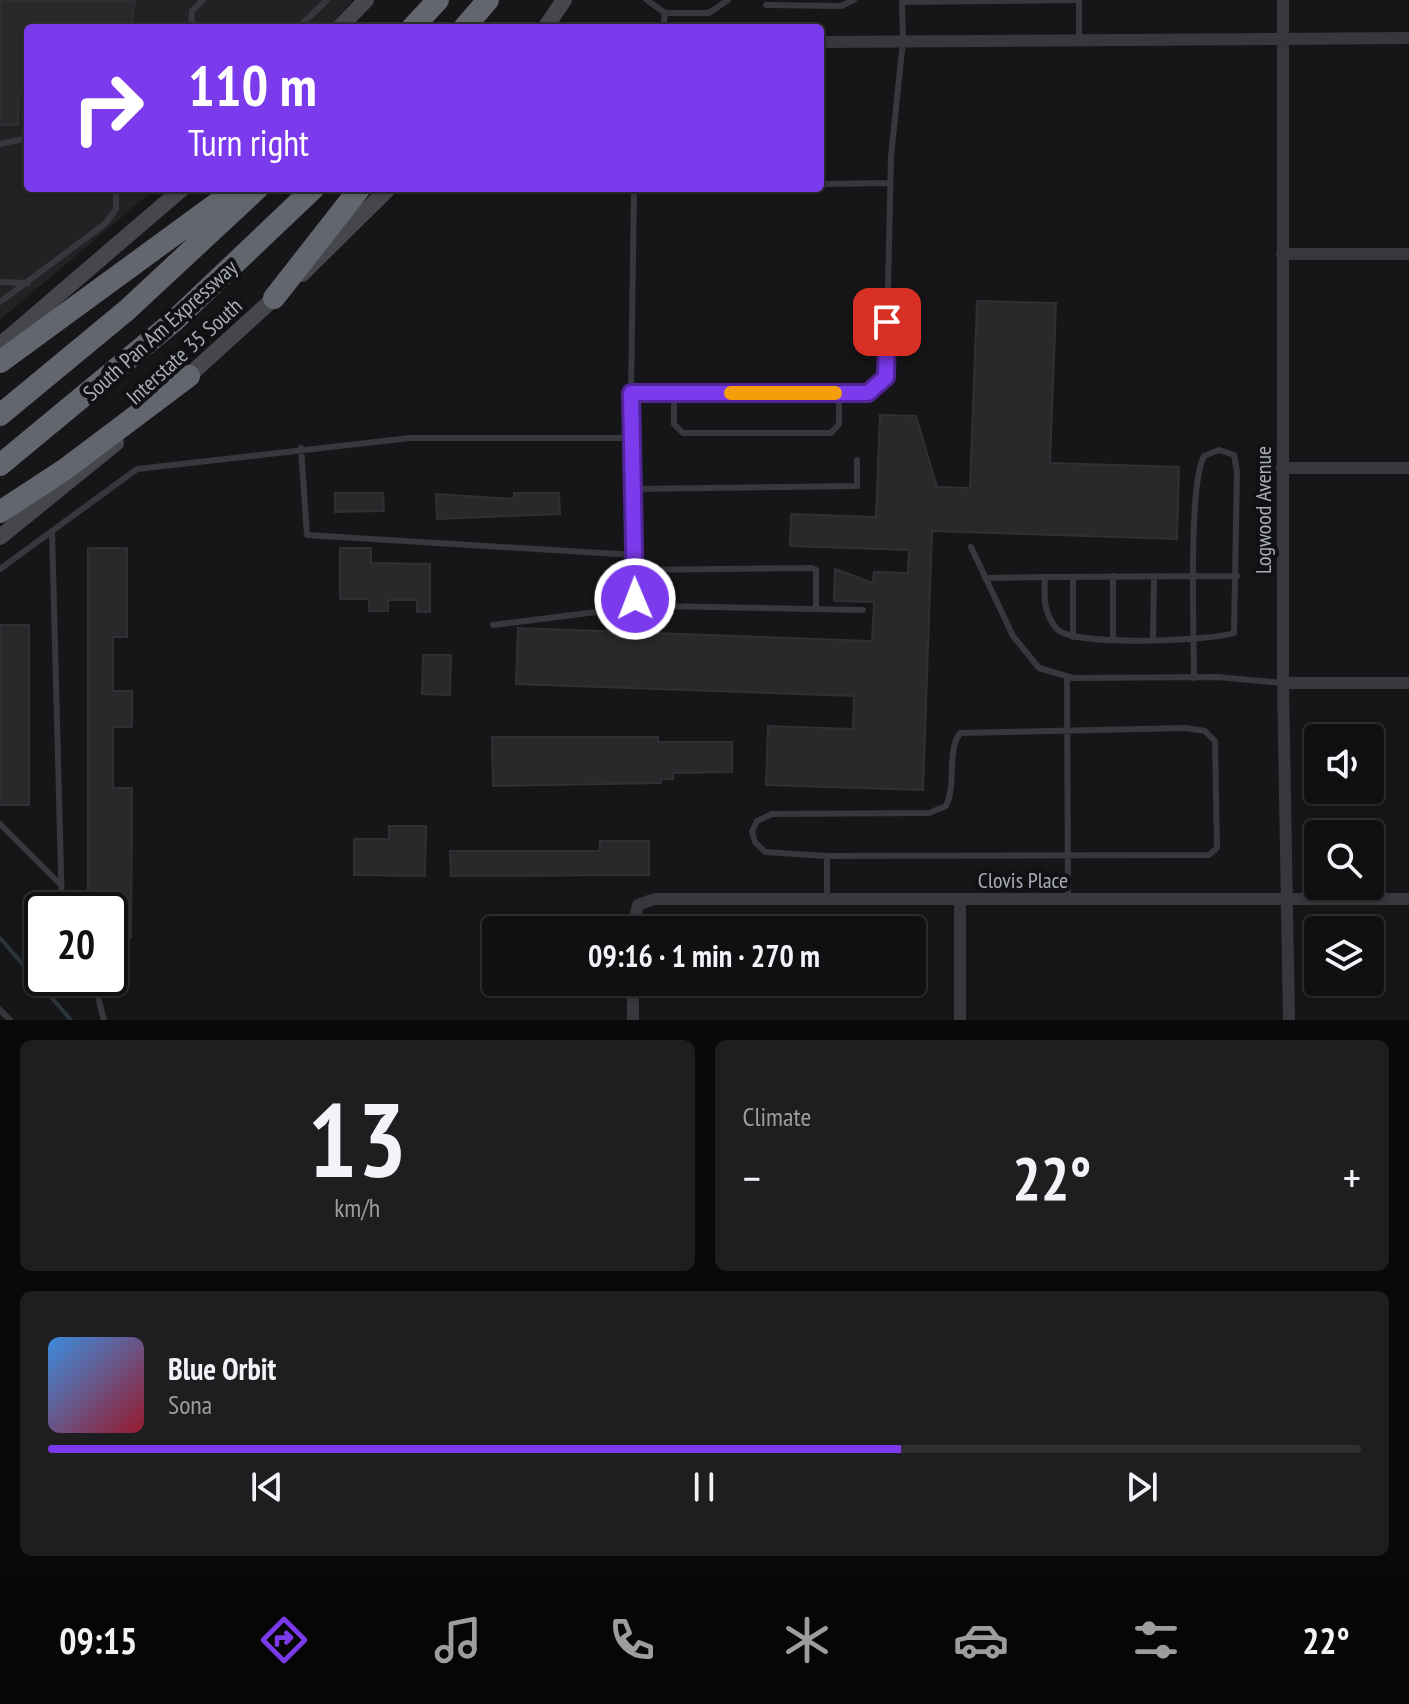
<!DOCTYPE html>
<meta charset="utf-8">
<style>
body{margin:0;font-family:"PT Sans Narrow",sans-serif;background:#1e1e20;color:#f1f3f6;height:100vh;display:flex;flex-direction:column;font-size:30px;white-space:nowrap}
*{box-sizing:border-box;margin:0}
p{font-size:26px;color:#9c9d9f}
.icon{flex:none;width:44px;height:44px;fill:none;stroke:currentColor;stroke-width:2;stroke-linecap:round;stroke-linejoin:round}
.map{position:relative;height:1020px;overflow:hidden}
.side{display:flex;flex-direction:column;gap:20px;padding:20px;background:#09090a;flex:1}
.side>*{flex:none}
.top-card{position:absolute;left:24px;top:24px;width:800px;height:168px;border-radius:8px;box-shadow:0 2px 6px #0004,0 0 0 2px #303032;background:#7c3aed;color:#fff;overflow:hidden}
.tools{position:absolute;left:1304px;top:724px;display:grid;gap:16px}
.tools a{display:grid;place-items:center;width:80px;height:80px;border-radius:8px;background:#101012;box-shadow:0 2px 6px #0004,0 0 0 2px #303032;font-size:40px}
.speed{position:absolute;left:24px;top:892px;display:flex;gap:16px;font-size:40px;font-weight:700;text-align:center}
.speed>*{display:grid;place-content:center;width:104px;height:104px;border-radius:50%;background:#101012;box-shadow:0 2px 6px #0004,0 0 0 2px #303032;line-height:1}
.speed .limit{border:4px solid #111;border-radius:12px;background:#fff;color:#111}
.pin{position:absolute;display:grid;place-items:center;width:68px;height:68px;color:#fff;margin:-34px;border-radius:16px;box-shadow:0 4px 12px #0006}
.me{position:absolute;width:88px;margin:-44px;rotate:359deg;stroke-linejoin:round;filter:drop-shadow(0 0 6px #0008)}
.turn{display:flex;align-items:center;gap:28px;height:168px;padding:0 32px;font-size:36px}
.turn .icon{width:104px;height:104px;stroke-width:2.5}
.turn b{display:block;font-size:56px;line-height:68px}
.big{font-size:60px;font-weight:600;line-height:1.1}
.side .card{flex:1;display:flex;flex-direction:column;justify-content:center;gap:12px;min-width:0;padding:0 28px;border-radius:12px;background:#1e1e20}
.side .dial{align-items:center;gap:0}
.dial b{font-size:104px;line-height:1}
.song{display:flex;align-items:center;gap:24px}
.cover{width:96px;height:96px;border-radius:12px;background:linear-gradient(135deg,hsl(210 70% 55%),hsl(350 70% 35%))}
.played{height:8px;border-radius:4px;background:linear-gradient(90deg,#7c3aed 65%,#303032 65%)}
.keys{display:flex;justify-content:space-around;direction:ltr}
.heat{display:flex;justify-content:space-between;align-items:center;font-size:44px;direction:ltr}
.side .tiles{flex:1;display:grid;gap:20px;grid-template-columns:1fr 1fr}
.card:last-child{grid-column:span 2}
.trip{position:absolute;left:482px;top:916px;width:444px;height:80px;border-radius:8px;background:#101012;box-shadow:0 2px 6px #0004,0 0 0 2px #303032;font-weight:600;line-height:80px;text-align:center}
.tabs{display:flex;height:128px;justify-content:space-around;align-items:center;background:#060607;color:#9c9d9f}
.tabs .icon{width:56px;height:56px}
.tabs .current{color:#7c3aed}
.tabs b{font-size:36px;color:#f1f3f6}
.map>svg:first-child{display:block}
.built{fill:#222225}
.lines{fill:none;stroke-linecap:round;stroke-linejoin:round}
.stream{stroke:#2c353c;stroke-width:4}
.building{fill:#29292c;stroke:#303034;stroke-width:2}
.lane{stroke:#37383d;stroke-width:6}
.street{stroke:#37383d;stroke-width:12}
.secondary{stroke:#45474d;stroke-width:16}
.highway{stroke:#63666e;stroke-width:22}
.route-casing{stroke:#51269a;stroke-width:20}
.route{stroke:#7c3aed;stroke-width:14}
.slow{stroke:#f59e0b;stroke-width:14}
.labels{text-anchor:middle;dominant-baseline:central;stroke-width:8;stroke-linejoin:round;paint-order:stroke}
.street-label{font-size:22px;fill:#a8adb8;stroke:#111113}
</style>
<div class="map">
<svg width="1409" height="1020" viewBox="0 0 1409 1020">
<rect width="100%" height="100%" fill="#161618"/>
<path class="built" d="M0,0h353l-25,28h-300v160h128l-156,132z"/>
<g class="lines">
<path class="stream" d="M0,938l71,82"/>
</g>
<path class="building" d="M0,0h135l-4,28h-103v68h-9l-1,29h-18z
M977,301l79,2 -6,160 129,4 -2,72 -245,-8 -9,259 -157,-5 2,-59 85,3 1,-33 -338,-12 2,-56 354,13 2,-39 -40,-1 1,-32 38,14 1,-11 34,1 1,-23 -119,-4 1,-32 85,3 4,-102 36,1 21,71 33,1z
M335,493h48l1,18 -49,1z
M514,493h45l1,21 -123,5 -1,-25 78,5z
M88,548h39v89h-14v54h19v36h-19v61h19l-1,149h-21v-27h-22z
M340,548h31v15l59,1v48h-13v-12h-29v11h-19v-12h-29z
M0,625h29v180h-29z
M423,655h28l-1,40 -28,-1z
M492,737h166v5h74v30l-59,1v6h-12v4l-168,3z
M389,826h37l-1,50 -71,-1v-36h35z
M600,841h49v34l-198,1 -1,-25h150z"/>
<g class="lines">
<path class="lane" d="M647,0l18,13
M902,2l172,-2
M766,5l75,1 13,-6
M191,28l1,-17 11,-11
M298,28l29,-28
M663,28l2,-15h44l19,-13
M1079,38v-38
M0,144l28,-6
M820,184l70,-1
M0,282l28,1
M0,302l106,-79 10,-14v-21
M631,393h237l18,-16 5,-221 12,-115 -1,-41
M674,393v31l9,9h148l8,-9v-31
M301,448l6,87 327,20
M632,489l225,-3v-26
M52,531l10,379
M971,547l42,89 26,32 34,10 144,-1 66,6
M0,569l137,-100 273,-31h221
M634,570l178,-2 4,2v38
M1045,577l192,-1
M985,578l60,-1c-1,19 -2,37 12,52 17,18 152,12 177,4l3,-161 -3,-17 -15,-5 -15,6c-16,29 -10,180 -10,222
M635,599l22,7 206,4
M493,625l127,-16 15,-10 -4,-206 3,-205
M1073,637v-60
M1153,639l1,-63
M1113,640v-64
M1067,676l1,223
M0,824l61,61
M827,856l-62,-4 -10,-10 -3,-11 5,-10 15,-7 157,-1 17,-7c11,-23 0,-53 14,-73l226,-5 19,3 10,10 2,107 -8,7 -382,1v44
M93,978l11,42
M0,1010l10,10"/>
<path class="street" d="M1283,0v683l6,337
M820,42l589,-4
M1282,254h127
M1282,468h127
M1283,683h126
M960,900v120
M632,930l6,-25 16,-6h755
M633,982v38"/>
<path class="secondary" d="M339,28l27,-28
M545,28l19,-28
M302,274l87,-86
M0,345l183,-157
M183,381l98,-89
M0,537l116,-94"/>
<path class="highway" d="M412,28l26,-28
M464,28l24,-28
M274,298l86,-110
M0,362l238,-174
M0,415l127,-105 131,-122
M0,465l174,-144 140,-133
M0,512l64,-42 125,-94"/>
</g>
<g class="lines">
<defs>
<path id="route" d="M635,599l-4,-206h237l18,-16 1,-55"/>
</defs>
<use href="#route" class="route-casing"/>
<use href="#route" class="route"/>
<path class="slow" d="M731,393h104"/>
</g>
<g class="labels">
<g class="street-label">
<text transform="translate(160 330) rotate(-42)">South Pan Am Expressway</text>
<text transform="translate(184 351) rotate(-42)">Interstate 35 South</text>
<text transform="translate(1263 510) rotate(-90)">Logwood Avenue</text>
<text x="1023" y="880">Clovis Place</text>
</g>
</g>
</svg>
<div class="tools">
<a><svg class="icon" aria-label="sound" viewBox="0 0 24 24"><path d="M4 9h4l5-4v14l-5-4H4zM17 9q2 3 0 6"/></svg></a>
<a><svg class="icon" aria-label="search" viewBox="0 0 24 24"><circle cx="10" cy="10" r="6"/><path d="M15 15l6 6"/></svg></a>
<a><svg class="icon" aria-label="layers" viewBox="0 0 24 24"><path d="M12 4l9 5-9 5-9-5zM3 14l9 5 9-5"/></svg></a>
</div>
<div class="speed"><div class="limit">20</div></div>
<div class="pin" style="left:887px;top:322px;background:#d93025"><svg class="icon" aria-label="arrive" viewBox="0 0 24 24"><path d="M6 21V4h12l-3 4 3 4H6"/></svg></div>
<svg class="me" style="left:635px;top:599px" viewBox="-20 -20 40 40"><circle r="17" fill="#7c3aed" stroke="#fff" stroke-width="3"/><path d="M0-11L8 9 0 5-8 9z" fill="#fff"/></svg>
<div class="trip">09:16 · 1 min · 270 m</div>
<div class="top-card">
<div class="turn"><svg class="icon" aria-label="right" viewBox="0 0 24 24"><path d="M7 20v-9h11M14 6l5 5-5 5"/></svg><div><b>110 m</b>Turn right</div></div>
</div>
</div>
<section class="side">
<div class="tiles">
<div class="card dial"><b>13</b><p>km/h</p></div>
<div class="card"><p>Climate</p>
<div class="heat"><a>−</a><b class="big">22°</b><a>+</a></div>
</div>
<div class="card">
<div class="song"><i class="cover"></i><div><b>Blue Orbit</b><p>Sona</p></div></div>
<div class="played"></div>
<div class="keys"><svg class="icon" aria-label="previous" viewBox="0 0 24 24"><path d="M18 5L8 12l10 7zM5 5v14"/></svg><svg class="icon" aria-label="pause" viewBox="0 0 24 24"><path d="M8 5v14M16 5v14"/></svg><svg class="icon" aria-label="next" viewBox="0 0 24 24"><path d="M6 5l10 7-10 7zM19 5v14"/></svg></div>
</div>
</div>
</section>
<nav class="tabs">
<b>09:15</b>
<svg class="icon current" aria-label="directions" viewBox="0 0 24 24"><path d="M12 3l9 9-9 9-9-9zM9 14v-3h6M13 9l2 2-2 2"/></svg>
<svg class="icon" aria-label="music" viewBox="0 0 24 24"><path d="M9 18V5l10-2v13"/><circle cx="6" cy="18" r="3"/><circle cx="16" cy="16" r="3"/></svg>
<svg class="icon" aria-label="phone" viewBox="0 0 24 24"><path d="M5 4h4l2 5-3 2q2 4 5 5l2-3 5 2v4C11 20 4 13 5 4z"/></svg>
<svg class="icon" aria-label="climate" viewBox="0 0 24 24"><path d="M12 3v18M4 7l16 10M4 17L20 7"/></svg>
<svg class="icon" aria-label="car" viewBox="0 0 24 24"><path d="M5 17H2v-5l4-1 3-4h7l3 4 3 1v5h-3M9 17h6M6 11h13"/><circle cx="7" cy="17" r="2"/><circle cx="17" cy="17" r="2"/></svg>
<svg class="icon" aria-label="filters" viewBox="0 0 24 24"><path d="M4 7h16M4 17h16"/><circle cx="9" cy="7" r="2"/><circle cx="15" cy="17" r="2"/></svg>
<b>22°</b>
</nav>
